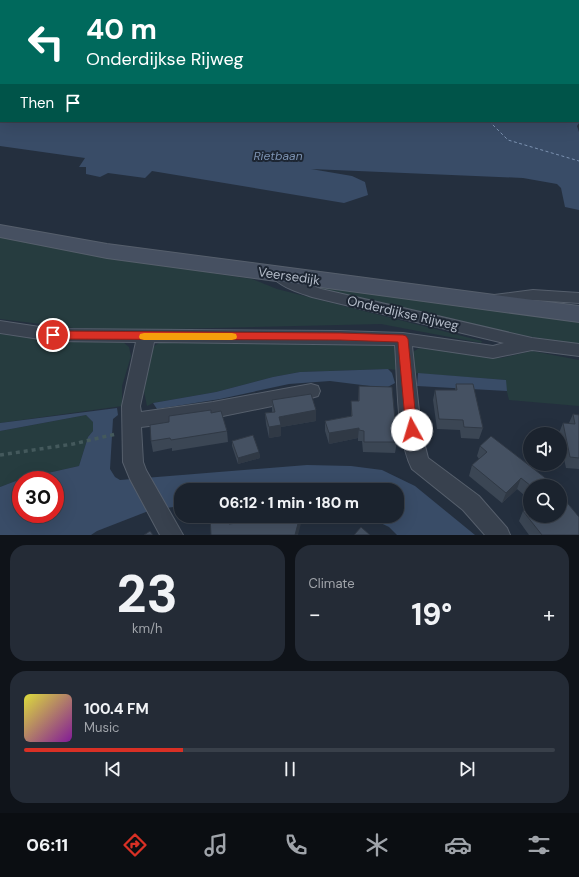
<!DOCTYPE html>
<meta charset="utf-8">
<style>
body{margin:0;font-family:"DM Sans",sans-serif;background:#242b36;color:#f1f3f6;height:100vh;display:flex;flex-direction:column;font-size:15px;white-space:nowrap}
*{box-sizing:border-box;margin:0}
p{font-size:13px;color:#a0a4aa}
.icon{flex:none;width:22px;height:22px;fill:none;stroke:currentColor;stroke-width:2;stroke-linecap:round;stroke-linejoin:round}
.map{position:relative;height:535px;overflow:hidden}
.drawer{display:flex;flex-direction:column;gap:10px;padding:10px;background:#0f1319;flex:1}
.drawer>*{flex:none}
.guide{position:absolute;left:0px;top:0px;width:579px;height:122px;box-shadow:0 4px 16px #0002,0 0 0 1px #39404a;background:#00695c;color:#fff;overflow:hidden}
.fabs{position:absolute;left:523px;top:427px;display:grid;gap:8px}
.fabs a{display:grid;place-items:center;width:44px;height:44px;border-radius:50%;background:#1b232e;box-shadow:0 4px 16px #0002,0 0 0 1px #39404a;font-size:20px}
.speed{position:absolute;left:12px;top:471px;display:flex;gap:8px;font-size:20px;font-weight:700;text-align:center}
.speed>*{display:grid;place-content:center;width:52px;height:52px;border-radius:50%;background:#1b232e;box-shadow:0 4px 16px #0002,0 0 0 1px #39404a;line-height:1}
.speed .limit{border:6px solid #d22;background:#fff;color:#111}
.pin{position:absolute;display:grid;place-items:center;width:34px;height:34px;color:#fff;margin:-17px;border:2px solid #fff;border-radius:50%;box-shadow:0 1px 4px #0007}
.me{position:absolute;width:44px;margin:-22px;rotate:354deg;stroke-linejoin:round;filter:drop-shadow(0 0 3px #0008)}
.turn{display:flex;align-items:center;gap:14px;height:84px;padding:0 20px;font-size:18px}
.turn .icon{width:52px;height:52px;stroke-width:2.5}
.turn b{display:block;font-size:28px;line-height:34px}
.then{display:flex;align-items:center;height:38px;padding:0 20px;background:#0003;gap:8px;font-size:15px}
.big{font-size:30px;font-weight:800;line-height:1.1}
.drawer .tile{flex:1;display:flex;flex-direction:column;justify-content:center;gap:6px;min-width:0;padding:0 14px;border-radius:16px;background:#242b36}
.drawer .dial{align-items:center;gap:0}
.dial b{font-size:52px;line-height:1}
.song{display:flex;align-items:center;gap:12px}
.cover{width:48px;height:48px;border-radius:6px;background:linear-gradient(135deg,hsl(60 70% 55%),hsl(290 70% 35%))}
.played{height:4px;border-radius:2px;background:linear-gradient(90deg,#d93025 30%,#39404a 30%)}
.keys{display:flex;justify-content:space-around;direction:ltr}
.heat{display:flex;justify-content:space-between;align-items:center;font-size:22px;direction:ltr}
.drawer .tiles{flex:1;display:grid;gap:10px;grid-template-columns:1fr 1fr}
.tile:last-child{grid-column:span 2}
.trip{position:absolute;left:174px;top:483px;width:230px;height:40px;border-radius:16px;background:#1b232e;box-shadow:0 4px 16px #0002,0 0 0 1px #39404a;font-weight:800;line-height:40px;text-align:center}
.tabs{display:flex;height:64px;justify-content:space-around;align-items:center;background:#0b0e12;color:#a0a4aa}
.tabs .icon{width:28px;height:28px}
.tabs .active{color:#d93025}
.tabs b{font-size:18px;color:#f1f3f6}
.map>svg:first-child{display:block}
.green{fill:#263c3f}
.water{fill:#394c67;fill-rule:evenodd}
.lines{fill:none;stroke-linecap:round;stroke-linejoin:round}
.ferry{stroke:#7c92b1;stroke-width:1;stroke-dasharray:3 2.5;stroke-linecap:butt}
.minor-casing{stroke:#565f6c;stroke-width:2}
.secondary-casing{stroke:#565f6c;stroke-width:2}
.path{stroke:#44595c;stroke-width:3.5;stroke-dasharray:4 4;stroke-linecap:butt}
.minor{fill:#38414e;fill-rule:evenodd}
.secondary{fill:#465061;fill-rule:evenodd}
.wall{fill:#3b4654}
.shaded-wall{fill:#303945}
.building{fill:#455162;stroke:#303945}
.route{fill:#d93025;stroke:#8d1f18}
.slow{fill:#f59e0b}
.labels{text-anchor:middle;dominant-baseline:central;stroke-width:4;stroke-linejoin:round;paint-order:stroke}
.far-water-label{font-size:12px;font-style:italic;fill:#7c92b1;stroke:#1d2633}
.street-label{font-size:13px;fill:#b4bcc9;stroke:#1d2633}
</style>
<div class="map">
<svg width="579" height="535" viewBox="0 0 579 535">
<rect width="100%" height="100%" fill="#242f3e"/>
<path class="green" d="M0,0h579v75l-1,-74h-577v47z
M0,236l218,38 34,5 25,10 205,52 -1,2 -100,-19 -251,6 -57,-2 -73,-9z
M320,287l259,34v23l-66,-10 -193,-45z
M0,334l39,5 84,3 6,5 2,9 -9,30v20l-122,17z
M160,342l230,1 5,4 2,23 -9,-1 -88,3 -27,5 -57,15 -63,11 -6,3 -3,-15 9,-44z
M419,348l82,10 31,-7 47,9v46l-70,-6 -3,-12v-8l-93,-7v-21z
M86,415l7,7v9l-5,6 -9,29 -58,13 -21,8v-56z"/>
<path class="water" d="M328,0h172l-169,1z
M0,48l1,73h577l1,-46v48l-2,3 2,6v78l-14,-3 -4,-19 -4,-4 -34,-6 -212,-9 41,7 13,6 3,13 -24,8 -192,-32 -7,7 -37,-5 -8,4 -14,-3v-7h-7l6,-9 -85,-12z
M388,369l4,4 3,10 -9,5 -56,-7 -41,3 -69,15 -63,10 -4,-6 63,-11 57,-15 27,-5z
M418,373l88,7 1,11 -90,-5z
M117,408l1,7 -5,4 -3,50 5,8 5,3 187,-15 44,1 31,4 33,16 60,49h-78l-8,-8 -23,-11h31v-26h-216v16l-30,4 -54,21 -6,4h-91v-48l21,-8 58,-13 9,-29 5,-6v-9l-7,-7 -86,16v-8zM21,480h34v34h-34z"/>
<g class="lines">
<path class="ferry" d="M489,121l19,19 71,21"/>
<defs>
<path id="minor" d="M278,269l5,2 16,10 22,8 211,49 47,6v12l-47,-6 -39,8 -81,-12 9,84 7,28 51,38 28,32 3,7h-25l-22,-25 -51,-41c-16,-32 -14,-88 -17,-124l-241,-3 -14,64 1,6 72,-10 98,-18 7,2 2,5 -2,5 -7,2 -98,20 -72,9 2,35 3,8 37,65h-23l-30,-56 -7,-17 -1,-56 14,-64 -83,-1 -53,-8v-12l53,8 287,2 63,2 90,13 11,-3 -192,-46c-14,-5 -33,-10 -42,-23l3,-3z
M533,290l46,3v10l-46,-3 -39,5 -6,-1 -2,-4 2,-4 6,-1z"/>
<path id="secondary" d="M0,225l107,19 472,62v16l-472,-64 -107,-21z"/>
</defs>
<use href="#minor" class="minor-casing"/>
<use href="#secondary" class="secondary-casing"/>
<path class="path" d="M0,455l73,-11 43,-10"/>
<use href="#minor" class="minor"/>
<use href="#secondary" class="secondary"/>
</g>
<path class="wall" d="M456,384l27,44 -4,11 -18,-1 -1,-8 -23,-1 -4,-29 2,-10h20z
M359,386l38,56 -2,11 -32,-1 -1,-11h-4v-3l-29,6 -4,-13v-10l26,-5v-15h7z
M272,400l44,10v11l-35,6v9l-12,2 -3,-14 -1,-11 7,-1z
M211,413l16,18 1,11 -56,9v-3l-19,4 -2,-11z
M573,414l6,1v54l-13,-1 -6,-28v-6h-1v-1l4,-10h6z
M232,441l27,11 1,6 -22,6 -6,-18z
M480,446l73,40h-23v14l-13,-11 -15,14 -33,-27 3,-11 7,-6 -2,-3z
M523,511l56,24h-50l-10,-14z"/>
<path class="shaded-wall" d="M316,410v11l-35,6v9l-12,2v-11l10,-10z
M359,428l-1,10 -29,6v-11z
M259,452l1,6 -22,6v-6z
M521,478l-4,11 -15,14 4,-10z
M300,516h3l-5,19h-3z"/>
<path class="building" d="M456,384h17l10,44 -19,-1 -1,-7 -24,-1 -4,-29h22z
M359,386l33,1 5,55h-33v-11l-5,-1v-2l-30,5 -4,-12 27,-5 -1,-15h8z
M311,394l5,16 -37,7 2,8 -12,2 -4,-14 10,-1 -3,-12z
M211,410v3l10,-2 6,20 -56,9 -1,-2 -19,3 -1,-16 19,-3v-6z
M573,414l6,1v43l-9,-1 -7,-34 12,1z
M253,435l6,17 -21,6 -6,-17z
M491,436l57,44 5,6h-22l-10,-8 -15,15 -34,-28 15,-13 -7,-6z
M560,494l19,23v18h-37l-19,-24 7,-3v8h30z
M210,516h18l1,8 24,-3v-5h47l-5,19h-84z
M361,527l9,8h-16z
M150,531l3,4h-9z"/>
<path class="route" d="M53,331l287,2 63,2 3,1 2,3 9,91 -1,4 -4,1 -5,-1 -1,-4 -8,-88 -58,-2 -287,-1 -4,-1 -1,-3 1,-2z"/>
<path class="slow" d="M144,333h88l4,1 1,3 -1,2 -4,1h-88l-4,-1 -1,-2 1,-3z"/>
<g class="labels">
<g class="far-water-label">
<text x="278" y="156">Rietbaan</text>
</g>
<g class="street-label">
<text transform="translate(289 276) rotate(8)">Veersedijk</text>
<text transform="translate(403 313) rotate(13)">Onderdijkse Rijweg</text>
</g>
</g>
</svg>
<div class="fabs">
<a><svg class="icon" aria-label="sound" viewBox="0 0 24 24"><path d="M4 9h4l5-4v14l-5-4H4zM17 9q2 3 0 6"/></svg></a>
<a><svg class="icon" aria-label="search" viewBox="0 0 24 24"><circle cx="10" cy="10" r="6"/><path d="M15 15l6 6"/></svg></a>
</div>
<div class="speed"><div class="limit">30</div></div>
<div class="pin" style="left:53px;top:335px;background:#d93025"><svg class="icon" aria-label="arrive" viewBox="0 0 24 24"><path d="M6 21V4h12l-3 4 3 4H6"/></svg></div>
<svg class="me" style="left:412px;top:430px" viewBox="-20 -20 40 40"><circle r="19" fill="#fff"/><path d="M0-13L10 11 0 6-10 11z" fill="#d93025"/></svg>
<div class="trip">06:12 · 1 min · 180 m</div>
<div class="guide">
<div class="turn"><svg class="icon" aria-label="left" viewBox="0 0 24 24"><path d="M17 20v-9H6M10 6l-5 5 5 5"/></svg><div><b>40 m</b>Onderdijkse Rijweg</div></div>
<div class="then">Then<svg class="icon" aria-label="arrive" viewBox="0 0 24 24"><path d="M6 21V4h12l-3 4 3 4H6"/></svg></div>
</div>
</div>
<section class="drawer">
<div class="tiles">
<div class="tile dial"><b>23</b><p>km/h</p></div>
<div class="tile"><p>Climate</p>
<div class="heat"><a>−</a><b class="big">19°</b><a>+</a></div>
</div>
<div class="tile">
<div class="song"><i class="cover"></i><div><b>100.4 FM</b><p>Music</p></div></div>
<div class="played"></div>
<div class="keys"><svg class="icon" aria-label="previous" viewBox="0 0 24 24"><path d="M18 5L8 12l10 7zM5 5v14"/></svg><svg class="icon" aria-label="pause" viewBox="0 0 24 24"><path d="M8 5v14M16 5v14"/></svg><svg class="icon" aria-label="next" viewBox="0 0 24 24"><path d="M6 5l10 7-10 7zM19 5v14"/></svg></div>
</div>
</div>
</section>
<nav class="tabs">
<b>06:11</b>
<svg class="icon active" aria-label="directions" viewBox="0 0 24 24"><path d="M12 3l9 9-9 9-9-9zM9 14v-3h6M13 9l2 2-2 2"/></svg>
<svg class="icon" aria-label="music" viewBox="0 0 24 24"><path d="M9 18V5l10-2v13"/><circle cx="6" cy="18" r="3"/><circle cx="16" cy="16" r="3"/></svg>
<svg class="icon" aria-label="phone" viewBox="0 0 24 24"><path d="M5 4h4l2 5-3 2q2 4 5 5l2-3 5 2v4C11 20 4 13 5 4z"/></svg>
<svg class="icon" aria-label="climate" viewBox="0 0 24 24"><path d="M12 3v18M4 7l16 10M4 17L20 7"/></svg>
<svg class="icon" aria-label="car" viewBox="0 0 24 24"><path d="M5 17H2v-5l4-1 3-4h7l3 4 3 1v5h-3M9 17h6M6 11h13"/><circle cx="7" cy="17" r="2"/><circle cx="17" cy="17" r="2"/></svg>
<svg class="icon" aria-label="filters" viewBox="0 0 24 24"><path d="M4 7h16M4 17h16"/><circle cx="9" cy="7" r="2"/><circle cx="15" cy="17" r="2"/></svg>
</nav>
